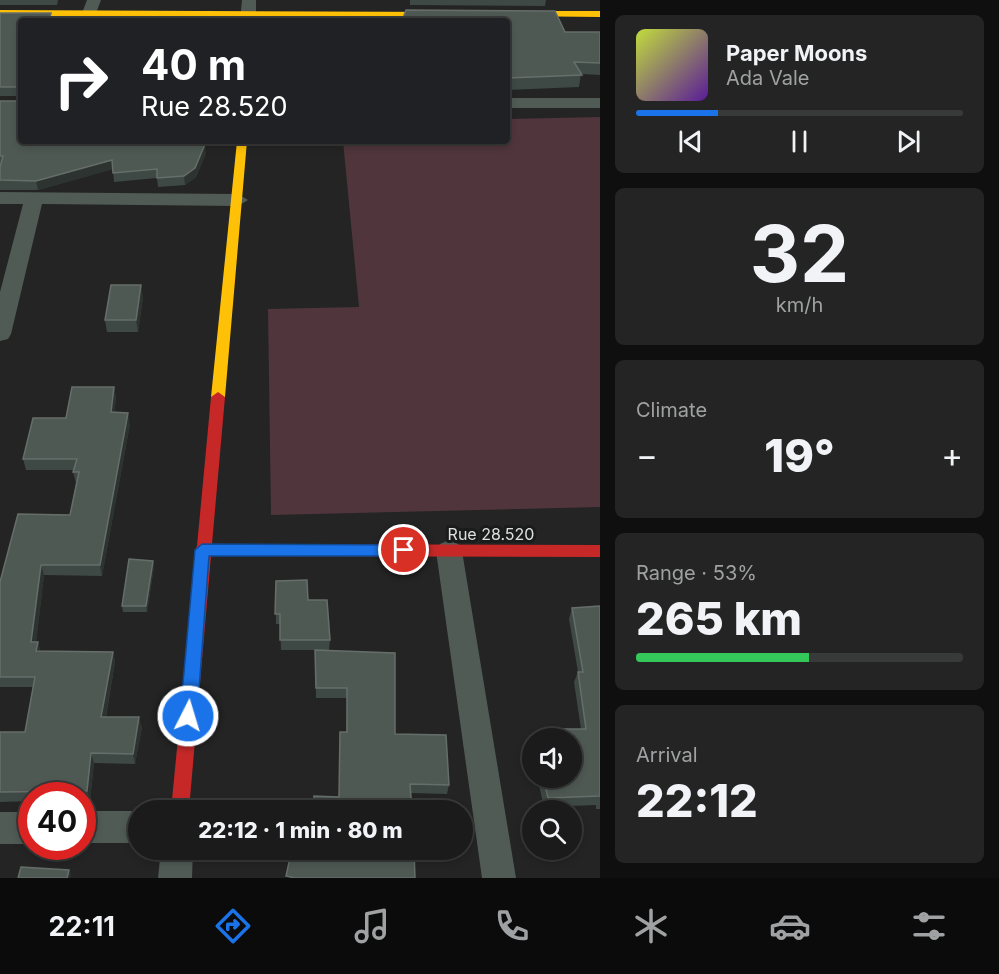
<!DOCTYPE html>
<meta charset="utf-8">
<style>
body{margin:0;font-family:Inter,sans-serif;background:#232423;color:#f1f3f6;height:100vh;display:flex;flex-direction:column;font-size:22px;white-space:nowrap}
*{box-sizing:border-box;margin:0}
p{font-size:20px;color:#9fa1a2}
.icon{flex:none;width:33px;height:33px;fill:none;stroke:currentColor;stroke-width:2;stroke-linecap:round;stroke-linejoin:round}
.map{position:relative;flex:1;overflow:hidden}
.details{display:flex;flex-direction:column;gap:15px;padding:15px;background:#0e0f0e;width:399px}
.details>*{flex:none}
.hud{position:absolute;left:18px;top:18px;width:492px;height:126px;border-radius:6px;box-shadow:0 3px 9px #0003,0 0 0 2px #383939;background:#202124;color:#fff;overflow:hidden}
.controls{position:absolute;left:522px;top:728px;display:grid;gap:12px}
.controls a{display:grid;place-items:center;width:60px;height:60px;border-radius:50%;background:#1a1b1a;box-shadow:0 3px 9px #0003,0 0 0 2px #383939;font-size:30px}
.speed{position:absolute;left:18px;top:782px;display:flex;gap:12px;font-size:30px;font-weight:700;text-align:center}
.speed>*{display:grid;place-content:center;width:78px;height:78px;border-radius:50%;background:#1a1b1a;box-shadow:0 3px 9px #0003,0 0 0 2px #383939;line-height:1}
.speed .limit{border:9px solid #d22;background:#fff;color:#111}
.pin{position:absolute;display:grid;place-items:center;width:51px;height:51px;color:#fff;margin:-26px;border:3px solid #fff;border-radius:50%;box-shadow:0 2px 6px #0007}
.me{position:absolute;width:66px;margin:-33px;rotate:5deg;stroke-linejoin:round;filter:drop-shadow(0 0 4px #0008)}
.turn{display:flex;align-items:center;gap:21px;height:126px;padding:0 24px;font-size:27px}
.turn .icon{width:78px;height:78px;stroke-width:2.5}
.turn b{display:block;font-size:42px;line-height:51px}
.big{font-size:45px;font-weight:800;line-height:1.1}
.details .tile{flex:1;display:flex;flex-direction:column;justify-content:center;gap:9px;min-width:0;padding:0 21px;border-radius:9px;background:#232423}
.details .dial{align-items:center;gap:0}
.dial b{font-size:78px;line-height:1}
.song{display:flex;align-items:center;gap:18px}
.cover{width:72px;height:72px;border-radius:9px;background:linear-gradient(135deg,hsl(70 70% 55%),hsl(270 70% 35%))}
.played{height:6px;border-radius:3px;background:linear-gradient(90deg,#1a73e8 25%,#383939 25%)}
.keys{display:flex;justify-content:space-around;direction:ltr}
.heat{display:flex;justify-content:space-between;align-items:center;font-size:33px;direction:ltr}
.charge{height:9px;border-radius:4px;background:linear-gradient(90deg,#34c759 53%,#383939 0)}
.trip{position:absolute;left:128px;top:800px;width:345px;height:60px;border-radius:30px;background:#1a1b1a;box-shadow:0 3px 9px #0003,0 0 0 2px #383939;font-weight:800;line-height:60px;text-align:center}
.menu{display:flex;height:96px;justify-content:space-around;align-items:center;background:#0a0b0a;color:#9fa1a2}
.menu .icon{width:42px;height:42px}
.menu .current{color:#1a73e8}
.menu b{font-size:27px;color:#f1f3f6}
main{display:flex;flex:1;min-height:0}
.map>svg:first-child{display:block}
.green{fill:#50353c}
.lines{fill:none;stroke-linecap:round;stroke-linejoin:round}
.street{fill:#505b55;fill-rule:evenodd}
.slow{fill:#ffc107;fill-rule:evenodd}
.jam{fill:#c62828;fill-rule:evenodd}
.wall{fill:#3e4844}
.shaded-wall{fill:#2c3330}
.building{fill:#4f5954;stroke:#666e6a;stroke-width:1.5}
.route{fill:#1a73e8;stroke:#114b97;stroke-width:1.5}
.labels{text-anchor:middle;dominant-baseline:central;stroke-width:6;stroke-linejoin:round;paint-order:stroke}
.street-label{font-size:16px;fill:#dee0df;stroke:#191c1a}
</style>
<main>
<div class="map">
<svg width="600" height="878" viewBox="0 0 600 878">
<rect width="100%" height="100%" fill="#232423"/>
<path class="green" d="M600,117v390l-329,8 -3,-206 91,-2 -16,-166h164v-22z"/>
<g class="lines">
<path class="street" d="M87,0h14l-6,16h-10l-3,-3z
M242,0h14v21h-16z
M507,98h93v10h-93z
M0,192l238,2 10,6 -10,6 -196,-2 -31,130 -3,5 -8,2v-49l23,-88h-23z
M449,540l9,4 4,7 54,327h-34l-46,-327 4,-7z
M82,811h56v32h-56z
M0,812h32v32h-32z
M161,849h32l-1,29h-34z"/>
<path class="slow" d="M0,10l448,2 4,3 -4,3 -448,-2z
M512,11h88v6l-91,-1 -1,-2z
M237,141h10l-22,256 -7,5 -7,-5z"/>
<path class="jam" d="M218,392l7,5 -13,147 388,1v12l-389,-1 -22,254h-18l25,-257 -1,-3 2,-4 14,-149z"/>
</g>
<path class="wall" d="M0,0h58l-1,5h-57z
M410,0h136l-1,6 -135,-1z
M0,13l52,4 51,2v2h-82l39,120 -1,2 147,10 -10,24 -11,8 -27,2 -1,-9 -43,4 -1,-13 -75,21h-38v-89h21v-5h-21z
M507,21l58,11h35v43l-19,-1 -2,13 -72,3z
M143,297l-5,35h-31l-2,-12z
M114,387l2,11 -2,14 16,12 -28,152 -58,-1 -8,67h2l2,9 73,1 2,10 -9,55 36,10 -7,37 -41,-1 -4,37h-8v-5h-50v6l-32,1v-70h25l8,-45h-33v-105l70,-67 6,-32 -3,-11 1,-2h-48l-3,-11 43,-41z
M153,561l1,6 -7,45h-24l-1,-6z
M276,581l32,19 22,40 -1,10h-13l79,84 54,51 -2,9 -36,-1 -72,4 7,-65 1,-34h-31l-1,-48h-34l-1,-26h-4z
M600,606v203h-4v-4l-52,2 -7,-30h35v-39h-31l2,-9h38l-7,-47 4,-10 -9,-53 3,-11z"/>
<path class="shaded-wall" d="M205,144l1,9 -10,24 -11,8 -1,-9z
M112,160l1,9 -75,21 -2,-9z
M141,285l2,12 -5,35 -2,-12z
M114,387l2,11 -3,25 -2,-11z
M128,413l2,11 -28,152 -2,-11z
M153,561l1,6 -7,45 -1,-6z
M41,565l3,10 -9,77 -4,-10z
M38,642l3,10 -5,-1z
M113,652l2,10 -11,64 -3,-9z
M139,717l3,10 -7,37 -2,-10z
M91,753l3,10 -4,37 -3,-9z
M69,870l2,4 -1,4h-3z"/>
<path class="building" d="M406,10l149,1 10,21h35v31l-26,-1 8,13 -75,3v-57h-105z
M0,13h51l-1,4 53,2 -1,2h-81v120h34l-1,2 54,1v-3h97v3l-10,24 -11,8 -27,2v-9l-44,4 -1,-13 -76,21 -36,-1v-13l3,-11h-3v-55h21v-14h-21z
M124,19h26l42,1v1h-68z
M111,285h30l-5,35h-31z
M72,387h42l-3,25 17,1 -28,152h-59l-10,77h7l-2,9 77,1 -12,65h38l-6,37 -42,-1 -4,38 -87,1v-60h25l10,-55h-35v-95l18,-68 52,1 9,-43h-6l4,-13h-54l10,-41h33z
M129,559l24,2 -7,45h-24z
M307,580l1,20h19l3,40h-50v-26h-5l1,-33z
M600,606v190l-52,2 -5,-21h29v-39h-27l-2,-9h43l-8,-57h5l-11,-64z
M315,650l80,3v81l51,1 3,50 -39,-1 2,26h-99l1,-14 25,1 1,-65h7v-44h-31z
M292,849l18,3v-3h104l1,29h-120l-9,-2z
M21,867l48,3 -2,8h-49z"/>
<path class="route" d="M202,544l202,1 8,5 -8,6h-195l-12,160 -3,5 -6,2 -6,-2 -2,-5 15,-166z"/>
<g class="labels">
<g class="street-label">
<text x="491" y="534">Rue 28.520</text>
</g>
</g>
</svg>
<div class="controls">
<a><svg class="icon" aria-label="sound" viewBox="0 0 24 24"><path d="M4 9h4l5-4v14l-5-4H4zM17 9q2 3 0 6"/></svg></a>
<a><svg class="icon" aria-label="search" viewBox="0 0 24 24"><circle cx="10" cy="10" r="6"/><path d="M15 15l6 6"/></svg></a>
</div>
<div class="speed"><div class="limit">40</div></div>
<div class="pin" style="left:404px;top:550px;background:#d93025"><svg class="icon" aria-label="arrive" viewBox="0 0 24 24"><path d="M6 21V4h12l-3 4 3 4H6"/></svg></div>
<svg class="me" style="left:188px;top:716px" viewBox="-20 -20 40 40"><circle r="17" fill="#1a73e8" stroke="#fff" stroke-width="3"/><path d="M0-11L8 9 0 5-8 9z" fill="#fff"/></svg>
<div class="trip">22:12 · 1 min · 80 m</div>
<div class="hud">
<div class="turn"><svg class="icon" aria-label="right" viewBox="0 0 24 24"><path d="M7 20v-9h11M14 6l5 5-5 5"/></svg><div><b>40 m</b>Rue 28.520</div></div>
</div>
</div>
<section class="details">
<div class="tile">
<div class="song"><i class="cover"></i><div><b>Paper Moons</b><p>Ada Vale</p></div></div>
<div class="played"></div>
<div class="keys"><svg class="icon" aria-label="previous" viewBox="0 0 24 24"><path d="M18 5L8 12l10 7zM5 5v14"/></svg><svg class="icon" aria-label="pause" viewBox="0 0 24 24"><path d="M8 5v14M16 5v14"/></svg><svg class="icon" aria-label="next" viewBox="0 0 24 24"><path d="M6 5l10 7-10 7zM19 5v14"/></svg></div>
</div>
<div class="tile dial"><b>32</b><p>km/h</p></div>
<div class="tile"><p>Climate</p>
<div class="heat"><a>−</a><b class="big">19°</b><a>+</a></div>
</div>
<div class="tile"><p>Range · 53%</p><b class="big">265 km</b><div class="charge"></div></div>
<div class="tile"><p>Arrival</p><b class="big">22:12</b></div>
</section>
</main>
<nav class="menu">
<b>22:11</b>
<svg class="icon current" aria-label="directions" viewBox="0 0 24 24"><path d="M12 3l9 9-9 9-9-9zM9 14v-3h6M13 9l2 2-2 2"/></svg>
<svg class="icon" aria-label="music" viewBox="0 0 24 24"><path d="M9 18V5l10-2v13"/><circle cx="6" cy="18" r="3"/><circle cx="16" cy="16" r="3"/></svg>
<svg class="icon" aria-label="phone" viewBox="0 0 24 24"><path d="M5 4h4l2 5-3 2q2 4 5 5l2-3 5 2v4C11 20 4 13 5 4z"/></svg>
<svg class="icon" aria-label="climate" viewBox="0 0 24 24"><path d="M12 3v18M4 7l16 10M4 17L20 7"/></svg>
<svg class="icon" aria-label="car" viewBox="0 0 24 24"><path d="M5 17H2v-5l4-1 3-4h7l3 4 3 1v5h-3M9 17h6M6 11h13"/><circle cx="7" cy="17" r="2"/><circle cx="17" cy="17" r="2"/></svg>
<svg class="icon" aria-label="filters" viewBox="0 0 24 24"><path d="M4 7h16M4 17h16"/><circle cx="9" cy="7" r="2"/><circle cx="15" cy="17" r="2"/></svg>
</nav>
